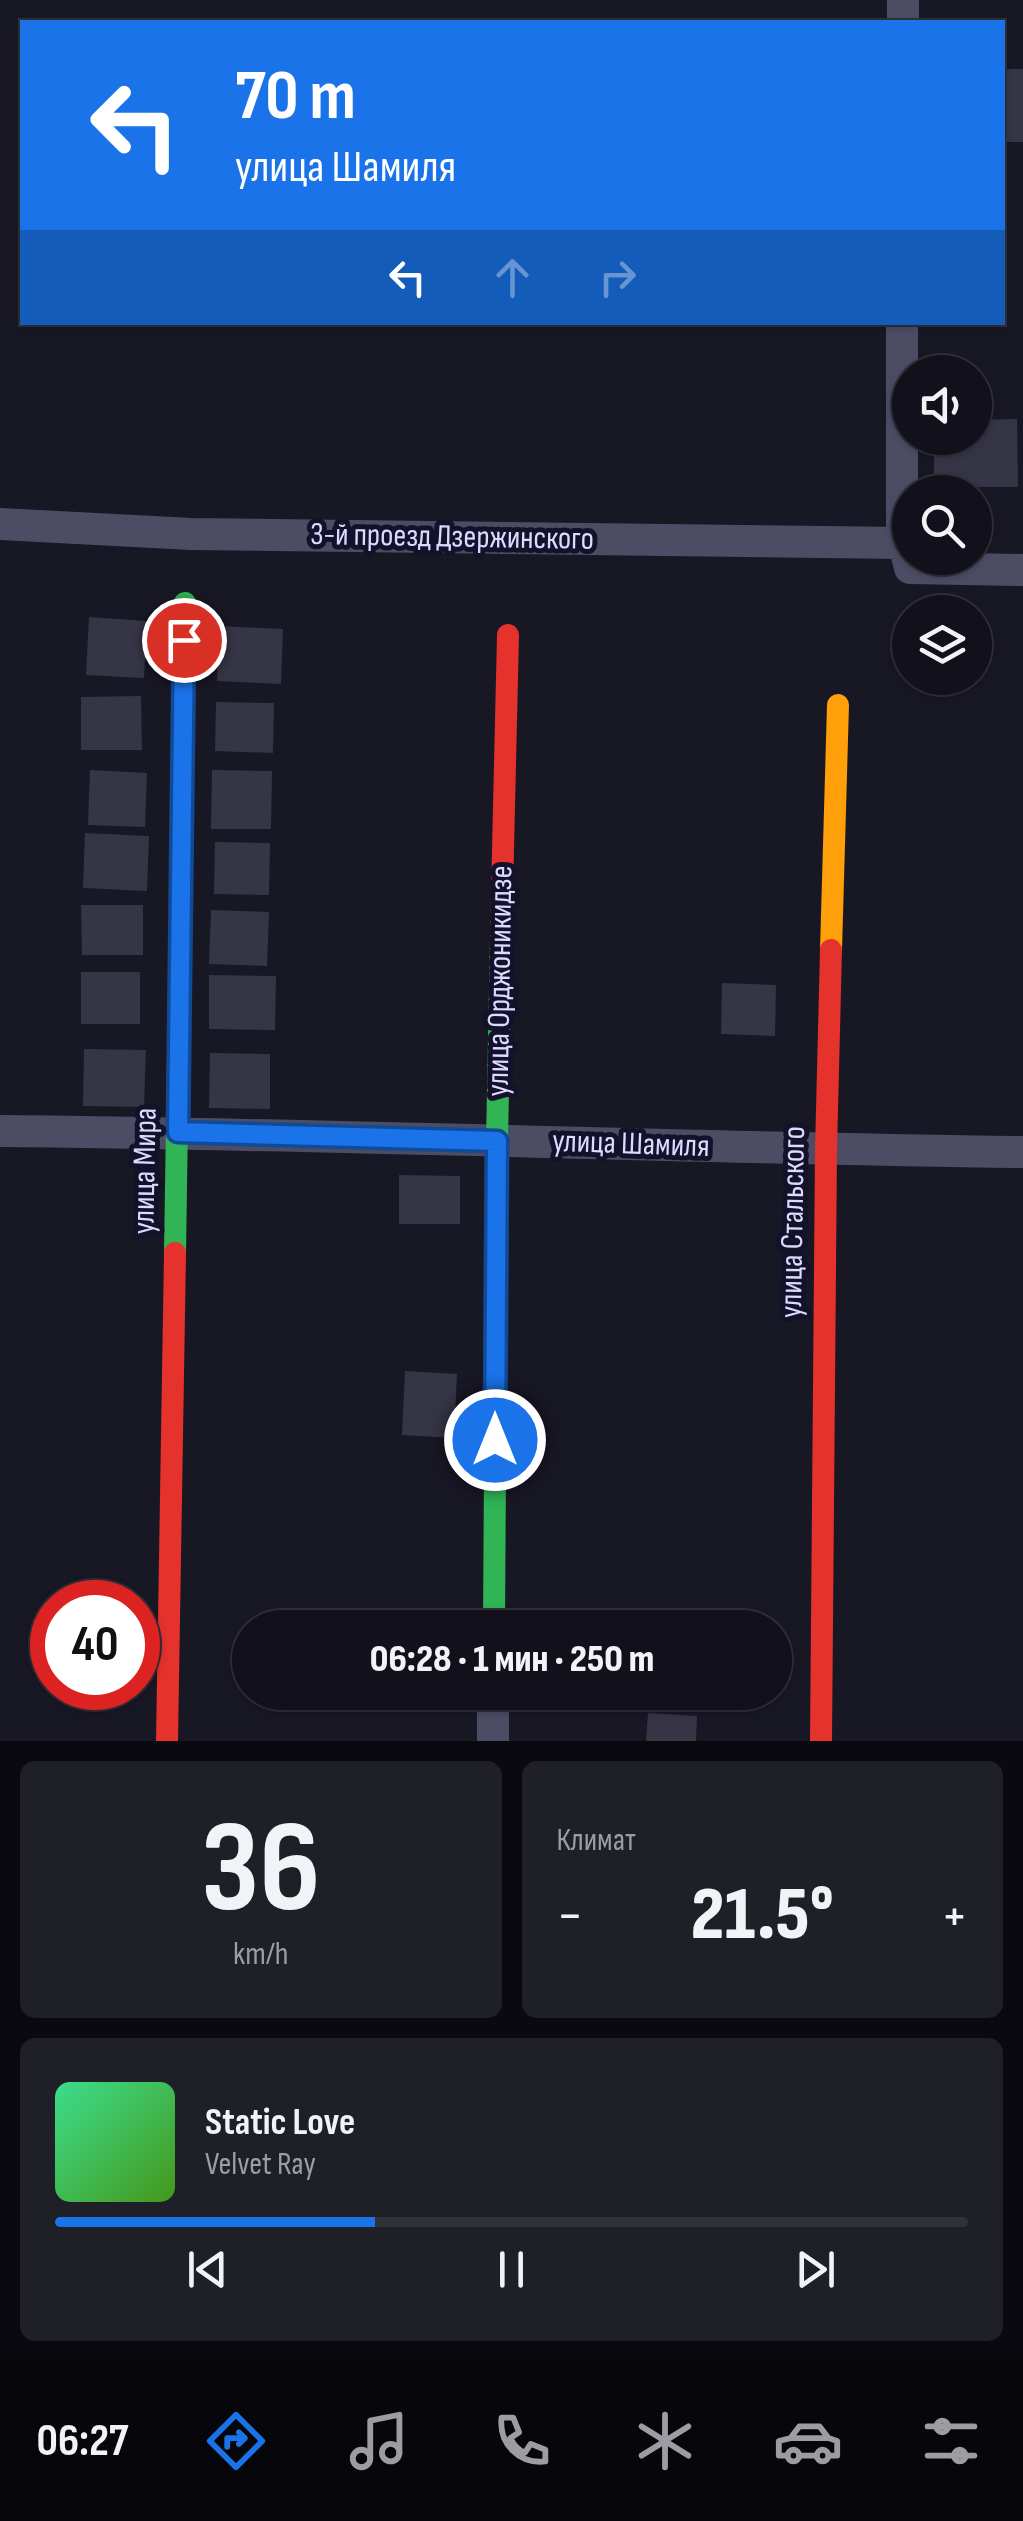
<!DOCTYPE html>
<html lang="ru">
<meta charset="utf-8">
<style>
body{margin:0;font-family:"Sofia Sans Condensed",sans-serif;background:#1f1f28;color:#f1f3f6;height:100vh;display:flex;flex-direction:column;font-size:38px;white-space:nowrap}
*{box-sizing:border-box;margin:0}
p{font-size:32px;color:#9c9da3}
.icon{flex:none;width:55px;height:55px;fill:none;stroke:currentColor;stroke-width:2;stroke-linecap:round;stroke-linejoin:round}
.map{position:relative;height:1741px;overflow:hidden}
.drawer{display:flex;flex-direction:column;gap:20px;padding:20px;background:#0a090f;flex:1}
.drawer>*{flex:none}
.guide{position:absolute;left:20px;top:20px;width:985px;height:305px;border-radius:0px;box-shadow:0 2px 8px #0004,0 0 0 2px #31313a;background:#1a73e8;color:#fff;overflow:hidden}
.fabs{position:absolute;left:892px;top:355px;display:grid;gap:20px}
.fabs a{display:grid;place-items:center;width:100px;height:100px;border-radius:50%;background:#12111b;box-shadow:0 2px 8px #0004,0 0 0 2px #31313a;font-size:50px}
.speed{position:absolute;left:30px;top:1580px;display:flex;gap:20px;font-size:50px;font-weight:700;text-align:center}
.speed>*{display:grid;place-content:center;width:130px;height:130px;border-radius:50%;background:#12111b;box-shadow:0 2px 8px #0004,0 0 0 2px #31313a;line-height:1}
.speed .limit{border:15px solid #d22;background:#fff;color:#111}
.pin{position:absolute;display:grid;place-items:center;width:85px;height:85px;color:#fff;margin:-42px;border:5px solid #fff;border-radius:50%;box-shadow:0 2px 10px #0007}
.me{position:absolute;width:110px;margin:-55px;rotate:0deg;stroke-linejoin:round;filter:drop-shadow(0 0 8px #0008)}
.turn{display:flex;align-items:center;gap:35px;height:210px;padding:0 50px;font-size:45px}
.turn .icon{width:130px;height:130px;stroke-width:2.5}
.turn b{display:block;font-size:70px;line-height:85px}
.lanes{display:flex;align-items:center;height:95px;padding:0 50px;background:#0003;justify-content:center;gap:50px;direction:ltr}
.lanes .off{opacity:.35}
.big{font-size:75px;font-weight:800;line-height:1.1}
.drawer .widget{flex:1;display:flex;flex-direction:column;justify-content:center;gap:15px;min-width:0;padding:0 35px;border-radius:15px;background:#1f1f28}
.drawer .dial{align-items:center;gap:0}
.dial b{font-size:130px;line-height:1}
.song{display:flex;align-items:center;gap:30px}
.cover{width:120px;height:120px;border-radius:15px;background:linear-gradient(135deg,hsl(150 70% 55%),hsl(100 70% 35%))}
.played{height:10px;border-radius:5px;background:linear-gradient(90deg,#1a73e8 35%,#31313a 35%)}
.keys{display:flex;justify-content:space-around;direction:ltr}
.heat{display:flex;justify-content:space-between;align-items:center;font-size:55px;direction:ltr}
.drawer .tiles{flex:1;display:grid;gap:20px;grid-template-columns:1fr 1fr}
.widget:last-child{grid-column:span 2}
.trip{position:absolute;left:232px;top:1610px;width:560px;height:100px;border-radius:50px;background:#12111b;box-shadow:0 2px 8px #0004,0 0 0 2px #31313a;font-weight:800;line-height:100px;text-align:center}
.tab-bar{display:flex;height:160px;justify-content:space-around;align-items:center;background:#07070b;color:#9c9da3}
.tab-bar .icon{width:70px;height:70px}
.tab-bar .on{color:#1a73e8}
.tab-bar b{font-size:45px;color:#f1f3f6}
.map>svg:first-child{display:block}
.building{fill:#363546}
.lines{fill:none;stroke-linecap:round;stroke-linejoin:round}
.street{stroke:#4c4d65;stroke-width:32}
.fast{stroke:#30b455;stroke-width:22}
.slow{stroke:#ff9f0a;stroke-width:22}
.jam{stroke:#e5322d;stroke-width:22}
.route-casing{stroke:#114b97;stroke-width:25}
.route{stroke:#1a73e8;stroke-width:18}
.labels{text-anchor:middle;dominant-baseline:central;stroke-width:10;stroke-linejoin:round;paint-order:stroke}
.street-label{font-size:32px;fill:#dcdaff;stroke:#14112a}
</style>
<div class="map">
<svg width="1023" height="1741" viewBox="0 0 1023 1741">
<rect width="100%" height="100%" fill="#181724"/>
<path class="building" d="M1002,69h21v73h-21z
M1017,419l1,68h-84v-49h41v-18z
M89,617l58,4 -3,57 -58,-3z
M219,626l64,3 -2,55 -64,-3z
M141,696l1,54h-61v-53z
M216,702l58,1 -1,50 -58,-2z
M90,770l57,3 -2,54 -57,-2z
M212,770l60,1 -1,58h-60z
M85,833l64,3 -2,55 -64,-3z
M215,842l55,1 -1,52 -55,-1z
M81,905h62v50h-61z
M211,910l58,2 -2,54 -58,-2z
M81,972h59v52h-59z
M209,975l67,1 -1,54 -66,-1z
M722,983l54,2 -1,51 -54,-2z
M84,1049l62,1 -2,57 -61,-1z
M210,1053l60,1v55l-61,-1z
M399,1175l61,1v48h-61z
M405,1371l52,3 -3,64 -52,-3z
M648,1713l49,3 -1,25h-50z"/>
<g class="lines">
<path class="street" d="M903,22v-22
M902,322v202l2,19 6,25 113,2
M0,524l191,10 713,9
M0,1131c341,3 682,17 1023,21
M493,1741v-49"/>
<path class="fast" d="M175,1253l10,-650
M494,1628l3,-487 4,-205"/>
<path class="slow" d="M831,950l7,-245"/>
<path class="jam" d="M501,936l7,-301
M167,1741l8,-488
M821,1741l5,-591 5,-200"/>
</g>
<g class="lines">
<defs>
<path id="route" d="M184,640l-6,492 319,9 -2,299"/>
</defs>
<use href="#route" class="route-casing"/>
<use href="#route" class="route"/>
</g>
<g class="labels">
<g class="street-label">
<text transform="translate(452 537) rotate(1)">3-й проезд Дзержинского</text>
<text transform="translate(500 981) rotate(-89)">улица Орджоникидзе</text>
<text transform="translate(631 1144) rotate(2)">улица Шамиля</text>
<text transform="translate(145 1171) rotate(-89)">улица Мира</text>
<text transform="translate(793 1222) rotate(-89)">улица Стальского</text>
</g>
</g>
</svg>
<div class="fabs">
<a><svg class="icon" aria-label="sound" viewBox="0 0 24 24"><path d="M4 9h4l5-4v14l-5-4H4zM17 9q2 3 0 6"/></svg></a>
<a><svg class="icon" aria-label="search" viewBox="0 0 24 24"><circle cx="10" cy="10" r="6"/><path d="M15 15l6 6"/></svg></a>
<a><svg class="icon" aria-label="layers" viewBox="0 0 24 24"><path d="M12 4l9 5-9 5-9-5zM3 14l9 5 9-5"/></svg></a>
</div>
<div class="speed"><div class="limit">40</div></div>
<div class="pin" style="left:184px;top:640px;background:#d93025"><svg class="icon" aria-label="arrive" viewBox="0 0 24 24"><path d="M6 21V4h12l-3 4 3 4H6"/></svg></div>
<svg class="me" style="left:495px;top:1440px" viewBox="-20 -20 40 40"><circle r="17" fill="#1a73e8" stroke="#fff" stroke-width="3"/><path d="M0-11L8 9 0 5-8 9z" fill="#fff"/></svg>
<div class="trip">06:28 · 1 мин · 250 m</div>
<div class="guide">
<div class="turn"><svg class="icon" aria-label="left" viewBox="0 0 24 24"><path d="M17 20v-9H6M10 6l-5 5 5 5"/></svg><div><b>70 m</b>улица Шамиля</div></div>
<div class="lanes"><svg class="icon" aria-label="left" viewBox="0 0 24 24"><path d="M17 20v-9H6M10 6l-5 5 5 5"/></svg><svg class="icon off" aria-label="ahead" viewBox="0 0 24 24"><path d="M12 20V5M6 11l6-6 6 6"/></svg><svg class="icon off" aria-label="right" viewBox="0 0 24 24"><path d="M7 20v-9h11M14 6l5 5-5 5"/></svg></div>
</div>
</div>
<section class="drawer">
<div class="tiles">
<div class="widget dial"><b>36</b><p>km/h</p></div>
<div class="widget"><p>Климат</p>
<div class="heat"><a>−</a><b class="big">21.5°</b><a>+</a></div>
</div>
<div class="widget">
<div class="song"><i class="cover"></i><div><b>Static Love</b><p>Velvet Ray</p></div></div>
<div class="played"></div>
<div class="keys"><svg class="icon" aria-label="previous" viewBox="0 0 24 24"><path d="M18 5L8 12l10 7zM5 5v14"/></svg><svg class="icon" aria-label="pause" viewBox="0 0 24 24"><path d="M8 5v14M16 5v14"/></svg><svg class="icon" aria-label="next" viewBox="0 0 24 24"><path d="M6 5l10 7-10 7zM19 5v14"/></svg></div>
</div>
</div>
</section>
<nav class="tab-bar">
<b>06:27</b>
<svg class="icon on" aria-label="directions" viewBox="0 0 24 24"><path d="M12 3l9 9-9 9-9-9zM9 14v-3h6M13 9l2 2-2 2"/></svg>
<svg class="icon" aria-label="music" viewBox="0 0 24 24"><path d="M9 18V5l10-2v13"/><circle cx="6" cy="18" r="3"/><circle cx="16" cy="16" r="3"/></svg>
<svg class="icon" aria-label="phone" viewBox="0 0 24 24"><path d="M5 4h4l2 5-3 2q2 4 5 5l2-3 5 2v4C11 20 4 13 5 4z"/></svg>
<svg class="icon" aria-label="climate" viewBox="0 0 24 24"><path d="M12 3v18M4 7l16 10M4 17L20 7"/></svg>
<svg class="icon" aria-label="car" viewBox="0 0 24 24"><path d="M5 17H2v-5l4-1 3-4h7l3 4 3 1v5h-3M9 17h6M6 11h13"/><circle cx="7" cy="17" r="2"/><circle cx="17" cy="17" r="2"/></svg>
<svg class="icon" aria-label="filters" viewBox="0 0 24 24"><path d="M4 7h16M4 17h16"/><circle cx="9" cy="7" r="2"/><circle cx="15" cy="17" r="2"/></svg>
</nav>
